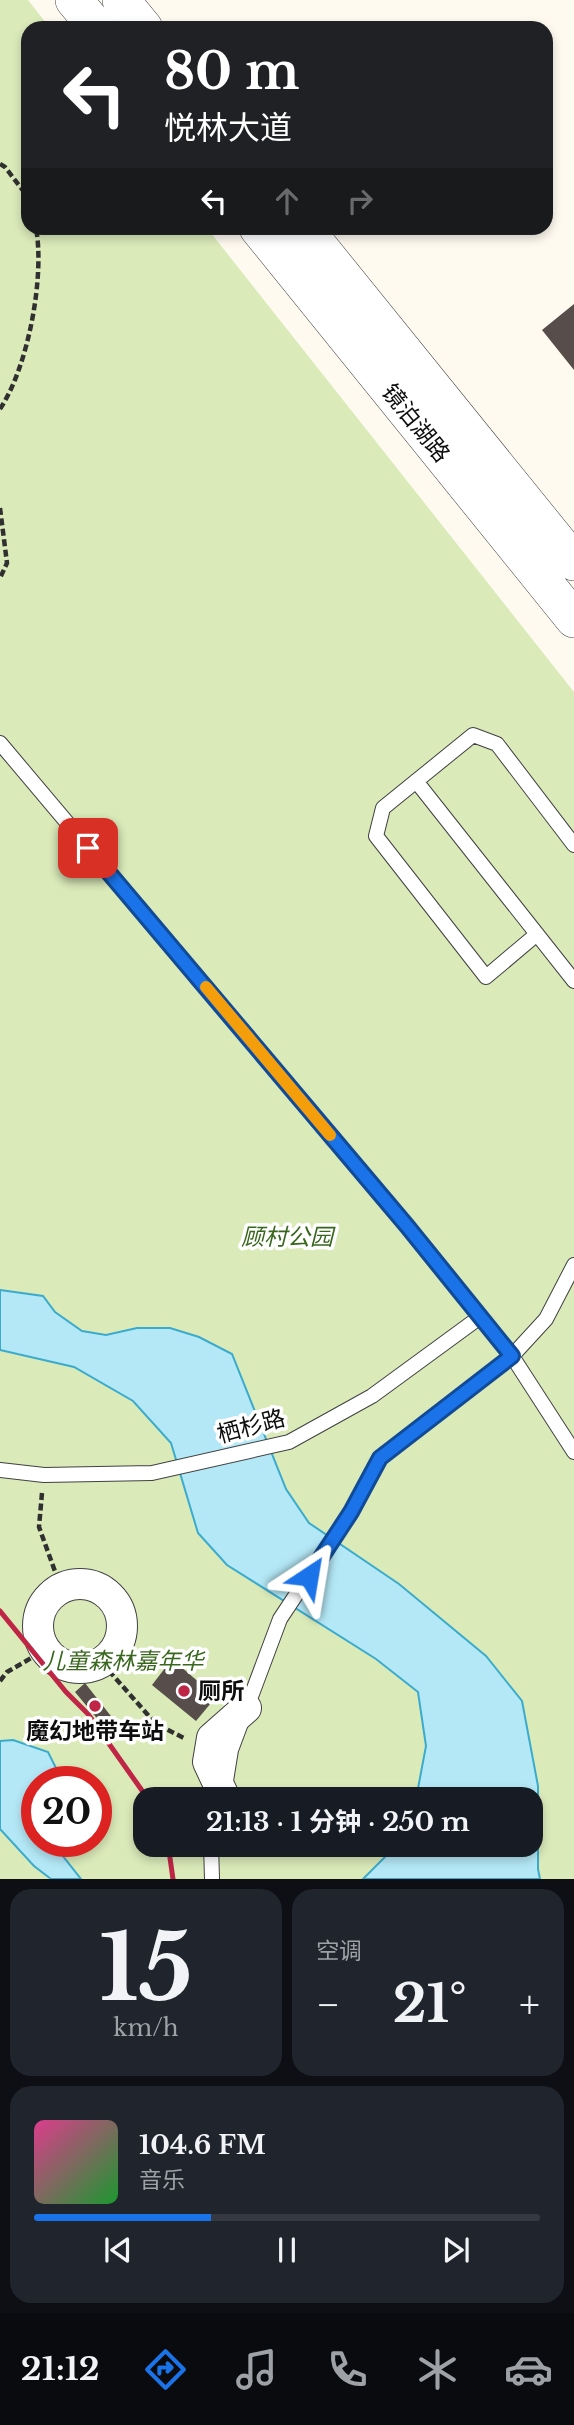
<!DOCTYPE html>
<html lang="zh">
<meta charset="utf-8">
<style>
body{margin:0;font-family:"Libre Baskerville","Noto Sans SC",serif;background:#20242c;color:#f1f3f6;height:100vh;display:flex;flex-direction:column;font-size:26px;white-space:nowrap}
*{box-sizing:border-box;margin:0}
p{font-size:23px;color:#9ea1a6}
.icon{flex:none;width:38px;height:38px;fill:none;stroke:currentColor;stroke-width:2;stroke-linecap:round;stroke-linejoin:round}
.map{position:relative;height:1879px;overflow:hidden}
.panel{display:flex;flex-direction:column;gap:10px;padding:10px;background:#0d0f14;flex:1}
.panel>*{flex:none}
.guide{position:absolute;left:21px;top:21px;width:532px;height:214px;border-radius:21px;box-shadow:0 4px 10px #0003;background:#202124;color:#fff;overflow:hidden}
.speed{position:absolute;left:21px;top:1766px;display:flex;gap:14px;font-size:35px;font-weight:700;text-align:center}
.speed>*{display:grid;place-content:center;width:91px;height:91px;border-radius:50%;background:#171b24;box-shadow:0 4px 10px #0003;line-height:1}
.speed .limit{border:10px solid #d22;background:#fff;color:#111}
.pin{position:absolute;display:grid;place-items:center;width:60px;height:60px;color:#fff;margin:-30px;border-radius:14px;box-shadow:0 4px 10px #0006}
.me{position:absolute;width:77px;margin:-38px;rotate:33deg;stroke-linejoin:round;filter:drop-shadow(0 0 5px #0008)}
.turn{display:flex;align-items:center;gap:24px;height:147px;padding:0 28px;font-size:32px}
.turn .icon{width:91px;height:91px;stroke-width:2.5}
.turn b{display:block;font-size:49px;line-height:60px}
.lanes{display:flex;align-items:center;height:66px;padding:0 28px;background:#0003;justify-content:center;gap:35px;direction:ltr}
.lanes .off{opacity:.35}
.big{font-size:52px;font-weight:700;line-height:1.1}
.panel .tile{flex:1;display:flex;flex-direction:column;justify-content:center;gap:10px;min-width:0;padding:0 24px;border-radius:21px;background:#20242c}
.panel .dial{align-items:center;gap:0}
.dial b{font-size:91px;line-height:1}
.song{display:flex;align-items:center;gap:21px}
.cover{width:84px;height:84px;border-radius:10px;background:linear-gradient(135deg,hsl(330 70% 55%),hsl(130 70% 35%))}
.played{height:7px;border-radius:4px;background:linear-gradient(90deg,#1a73e8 35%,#363941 35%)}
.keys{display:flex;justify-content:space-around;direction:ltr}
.heat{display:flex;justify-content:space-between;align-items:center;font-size:38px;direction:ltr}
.panel .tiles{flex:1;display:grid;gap:10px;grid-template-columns:1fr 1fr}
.tile:last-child{grid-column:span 2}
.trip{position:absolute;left:133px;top:1787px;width:410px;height:70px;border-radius:21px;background:#171b24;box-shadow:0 4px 10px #0003;font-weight:700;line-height:70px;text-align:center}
.tabs{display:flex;height:112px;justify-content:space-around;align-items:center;background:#090b0e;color:#9ea1a6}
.tabs .icon{width:49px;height:49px}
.tabs .active{color:#1a73e8}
.tabs b{font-size:32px;color:#f1f3f6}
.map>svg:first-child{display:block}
.green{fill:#daeab9;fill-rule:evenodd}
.water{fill:#b4e8f6;stroke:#3babcd;stroke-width:2}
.building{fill:#574d4b}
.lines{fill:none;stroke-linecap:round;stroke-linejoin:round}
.service-casing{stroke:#414141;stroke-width:16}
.minor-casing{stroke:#414141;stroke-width:32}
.tertiary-casing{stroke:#414141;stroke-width:38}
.path{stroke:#303030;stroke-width:4.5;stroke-dasharray:7 3.5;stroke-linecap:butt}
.service{stroke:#fff;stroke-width:14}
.minor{stroke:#fff;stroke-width:30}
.tertiary{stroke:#fff;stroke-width:37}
.rail{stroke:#bf2646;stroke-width:5}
.route-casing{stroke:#114b97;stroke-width:18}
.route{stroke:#1a73e8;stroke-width:12}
.slow{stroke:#f59e0b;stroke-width:12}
.poi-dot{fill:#bf2646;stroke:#fff;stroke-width:2.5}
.labels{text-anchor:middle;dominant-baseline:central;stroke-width:7;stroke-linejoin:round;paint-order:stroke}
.street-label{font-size:23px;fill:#0e0e0e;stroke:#fff}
.park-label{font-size:23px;font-style:italic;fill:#39671e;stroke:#fff}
.poi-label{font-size:23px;font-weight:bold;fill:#0e0e0e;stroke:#fff;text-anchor:start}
</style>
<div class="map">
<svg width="574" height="1879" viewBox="0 0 574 1879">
<rect width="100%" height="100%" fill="#fffaf0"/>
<path class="green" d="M0,0h28l22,28h-22v200h179l367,464v1187h-574zM37,1782h59v59h-59zM145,1799h385v45h-385z"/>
<path class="water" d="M0,1290l43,6 12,16 27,19 24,4 31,-7h33l29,9 33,17 54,135 23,34 90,61 87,72 36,45 16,85v83l2,10h-177l22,-22 7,-12 138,-1v-45h-114l10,-53 -8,-54 -42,-33 -149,-94 -29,-32 -27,-90 -38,-42 -59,-34 -74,-17z
M13,1740l35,12 13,26 -1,3 -23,1v59h14l30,38h-30l-17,-13 -34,-37v-88z"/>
<path class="building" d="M574,304v66l-32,-40z
M172,1659l44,38 -20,24 -44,-36z
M85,1683l29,37 -9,8 -30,-36z"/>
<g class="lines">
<defs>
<path id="service" d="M0,743l407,483 105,130 62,96
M416,781l158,200
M537,934l-51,43 -110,-141 7,-28 90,-73 24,9 77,101
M0,1470l44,5 108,-2 137,-31 83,-46 108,-79
M225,1787l6,-37 49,-131 71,-107 29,-54 132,-102 34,-37 28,-54
M211,1844l1,35"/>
<path id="minor" d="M38 1626a42 42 0 1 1 84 0a42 42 0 1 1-84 0Z
M223,1794l-15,-32 4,-24 34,-30"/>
<path id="tertiary" d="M74,0l23,28
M121,0l23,28
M258,228l316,391
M304,228l270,334"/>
</defs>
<use href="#service" class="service-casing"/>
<use href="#minor" class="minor-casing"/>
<use href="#tertiary" class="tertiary-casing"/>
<path class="path" d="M0,164l5,3 23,30
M0,409c28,-42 45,-132 36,-181
M0,508l7,55 -7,15
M42,1493l-3,34 22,61
M102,1663l54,61 28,14
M0,1681l7,-9 38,-22"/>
<use href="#service" class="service"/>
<use href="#minor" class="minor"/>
<use href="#tertiary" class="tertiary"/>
<path class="rail" d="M0,1611l66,81 22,22 60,85
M168,1844l5,35"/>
</g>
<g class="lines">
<defs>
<path id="route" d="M88,848l319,378 105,130 -132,102 -29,54 -42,64"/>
</defs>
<use href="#route" class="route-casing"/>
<use href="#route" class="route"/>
<path class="slow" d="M206,987l124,148"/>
</g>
<g class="poi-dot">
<circle cx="184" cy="1691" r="7"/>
<circle cx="95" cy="1706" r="7"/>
</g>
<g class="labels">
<g class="street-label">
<text transform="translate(416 423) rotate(51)">镜泊湖路</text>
<text transform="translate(251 1426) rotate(-15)">栖杉路</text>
</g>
<g class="park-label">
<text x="287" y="1237">顾村公园</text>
<text x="123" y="1661">儿童森林嘉年华</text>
</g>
<g class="poi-label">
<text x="198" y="1691">厕所</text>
<text x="95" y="1731" text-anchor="middle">魔幻地带车站</text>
</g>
</g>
</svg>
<div class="speed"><div class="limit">20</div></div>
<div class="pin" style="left:88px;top:848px;background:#d93025"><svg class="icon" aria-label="arrive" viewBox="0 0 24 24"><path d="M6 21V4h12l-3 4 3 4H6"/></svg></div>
<svg class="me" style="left:309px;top:1576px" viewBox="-20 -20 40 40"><path d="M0-17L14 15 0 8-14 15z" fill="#1a73e8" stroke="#fff" stroke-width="4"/></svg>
<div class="trip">21:13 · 1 分钟 · 250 m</div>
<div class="guide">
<div class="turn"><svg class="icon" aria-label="left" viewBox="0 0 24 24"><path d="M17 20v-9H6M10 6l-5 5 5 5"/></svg><div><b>80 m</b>悦林大道</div></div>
<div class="lanes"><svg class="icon" aria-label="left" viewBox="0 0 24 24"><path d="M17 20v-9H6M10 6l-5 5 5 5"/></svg><svg class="icon off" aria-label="ahead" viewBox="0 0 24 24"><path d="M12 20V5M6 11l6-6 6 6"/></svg><svg class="icon off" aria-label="right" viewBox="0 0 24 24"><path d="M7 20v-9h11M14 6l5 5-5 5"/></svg></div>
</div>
</div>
<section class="panel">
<div class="tiles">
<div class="tile dial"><b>15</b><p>km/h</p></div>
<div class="tile"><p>空调</p>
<div class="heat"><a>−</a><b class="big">21°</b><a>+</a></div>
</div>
<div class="tile">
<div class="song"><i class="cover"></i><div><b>104.6 FM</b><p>音乐</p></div></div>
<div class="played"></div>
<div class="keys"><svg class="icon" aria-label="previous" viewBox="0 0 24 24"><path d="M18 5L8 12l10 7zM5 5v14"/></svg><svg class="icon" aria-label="pause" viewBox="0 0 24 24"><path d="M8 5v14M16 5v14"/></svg><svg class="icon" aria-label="next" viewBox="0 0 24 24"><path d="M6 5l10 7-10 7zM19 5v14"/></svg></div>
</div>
</div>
</section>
<nav class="tabs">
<b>21:12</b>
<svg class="icon active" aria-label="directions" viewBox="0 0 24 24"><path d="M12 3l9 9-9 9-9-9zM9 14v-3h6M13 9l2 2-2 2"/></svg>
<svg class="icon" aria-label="music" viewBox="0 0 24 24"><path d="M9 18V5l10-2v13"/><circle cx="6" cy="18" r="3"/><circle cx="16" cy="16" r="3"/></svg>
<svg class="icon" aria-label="phone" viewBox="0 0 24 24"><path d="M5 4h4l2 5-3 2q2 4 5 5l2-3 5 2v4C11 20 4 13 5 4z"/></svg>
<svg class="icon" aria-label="climate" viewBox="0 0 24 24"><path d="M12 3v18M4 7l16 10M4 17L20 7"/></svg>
<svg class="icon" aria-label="car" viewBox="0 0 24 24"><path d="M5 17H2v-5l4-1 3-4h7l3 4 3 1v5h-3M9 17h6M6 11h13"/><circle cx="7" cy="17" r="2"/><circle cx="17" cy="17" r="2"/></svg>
</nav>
